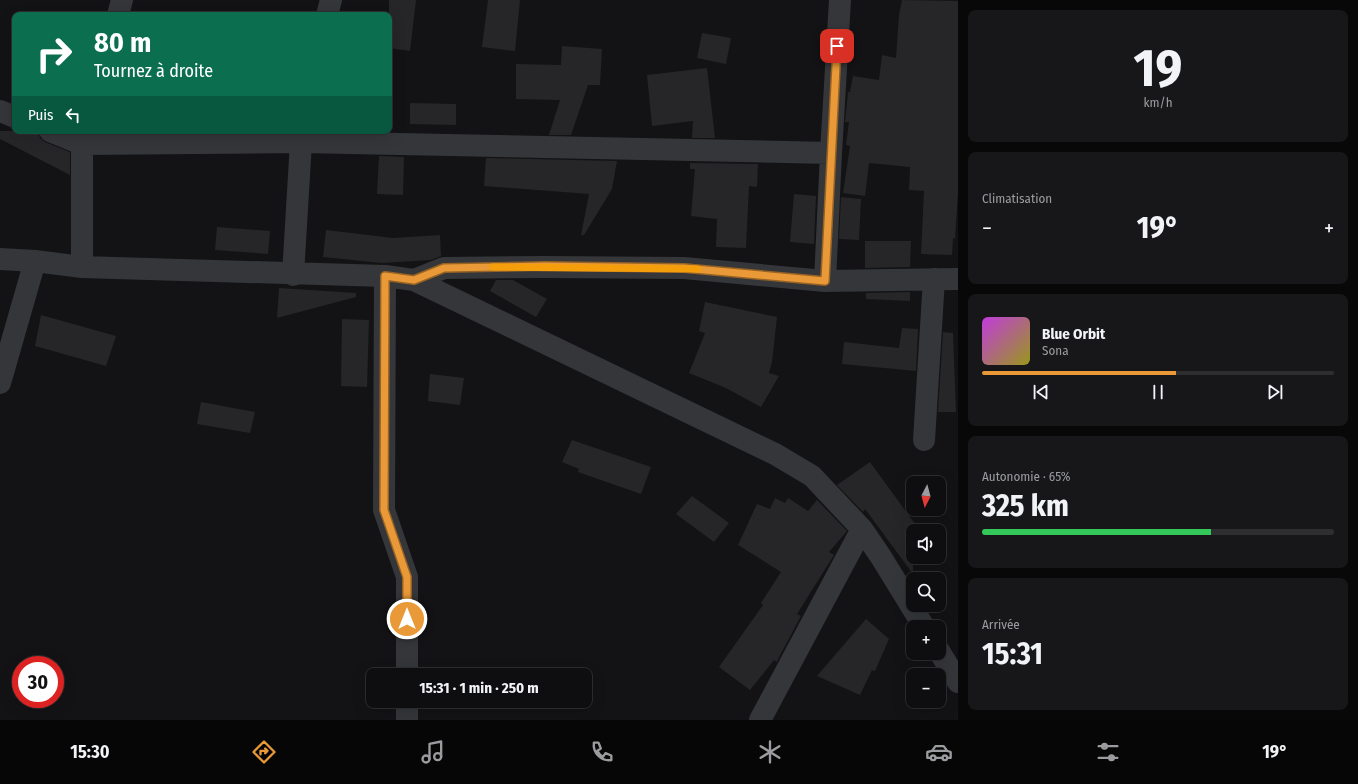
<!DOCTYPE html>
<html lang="fr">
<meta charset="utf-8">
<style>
body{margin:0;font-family:"Fira Sans Condensed",sans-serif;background:#171719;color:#f1f3f6;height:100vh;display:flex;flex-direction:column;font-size:15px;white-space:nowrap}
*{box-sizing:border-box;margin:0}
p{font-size:13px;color:#9b9c9f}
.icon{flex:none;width:22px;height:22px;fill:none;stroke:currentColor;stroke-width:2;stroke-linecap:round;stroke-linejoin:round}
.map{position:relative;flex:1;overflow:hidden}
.drawer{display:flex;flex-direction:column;gap:10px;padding:10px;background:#080809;width:400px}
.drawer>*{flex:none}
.banner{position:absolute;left:12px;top:12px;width:380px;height:122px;border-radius:8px;box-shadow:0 4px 16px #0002,0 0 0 1px #2e2e30;background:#0b6e4f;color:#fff;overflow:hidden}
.needle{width:26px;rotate:186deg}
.buttons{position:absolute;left:906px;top:476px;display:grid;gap:8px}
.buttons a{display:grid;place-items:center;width:40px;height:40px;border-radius:8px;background:#0e0e10;box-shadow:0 4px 16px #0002,0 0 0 1px #2e2e30;font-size:20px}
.speed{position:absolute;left:12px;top:656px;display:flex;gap:8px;font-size:20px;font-weight:700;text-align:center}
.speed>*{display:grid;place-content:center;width:52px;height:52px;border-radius:50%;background:#0e0e10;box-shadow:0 4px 16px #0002,0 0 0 1px #2e2e30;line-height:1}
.speed .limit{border:6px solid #d22;background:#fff;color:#111}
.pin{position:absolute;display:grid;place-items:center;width:34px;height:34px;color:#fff;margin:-17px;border-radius:8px;box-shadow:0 2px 6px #0006}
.me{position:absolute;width:44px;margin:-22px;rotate:0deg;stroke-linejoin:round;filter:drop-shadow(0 0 3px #0008)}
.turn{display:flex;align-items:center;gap:14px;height:84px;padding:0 16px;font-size:18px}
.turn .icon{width:52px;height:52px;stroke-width:2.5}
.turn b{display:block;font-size:28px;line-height:34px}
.then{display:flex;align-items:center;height:38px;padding:0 16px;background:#0003;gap:8px;font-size:15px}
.big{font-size:30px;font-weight:700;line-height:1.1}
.drawer .widget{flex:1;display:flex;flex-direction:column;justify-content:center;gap:6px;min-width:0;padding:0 14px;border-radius:8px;background:#171719}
.drawer .dial{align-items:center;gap:0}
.dial b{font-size:52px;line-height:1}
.song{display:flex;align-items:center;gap:12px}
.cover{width:48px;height:48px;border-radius:6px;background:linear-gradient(135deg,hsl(290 70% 55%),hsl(60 70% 35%))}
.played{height:4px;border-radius:2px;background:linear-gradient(90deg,#e99937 55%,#2e2e30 55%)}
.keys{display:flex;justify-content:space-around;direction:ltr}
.heat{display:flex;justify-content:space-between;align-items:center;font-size:22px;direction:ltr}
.charge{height:6px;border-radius:3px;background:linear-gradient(90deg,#34c759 65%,#2e2e30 0)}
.trip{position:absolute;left:366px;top:668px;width:226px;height:40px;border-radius:8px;background:#0e0e10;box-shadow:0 4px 16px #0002,0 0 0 1px #2e2e30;font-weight:700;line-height:40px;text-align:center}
.tab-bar{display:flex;height:64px;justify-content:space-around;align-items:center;background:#060606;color:#9b9c9f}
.tab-bar .icon{width:28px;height:28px}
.tab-bar .current{color:#e99937}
.tab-bar b{font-size:18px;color:#f1f3f6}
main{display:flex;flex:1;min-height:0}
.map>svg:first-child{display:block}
.building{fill:#262628}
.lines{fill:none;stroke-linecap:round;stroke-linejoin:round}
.minor{stroke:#343639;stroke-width:22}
.route-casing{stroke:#976324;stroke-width:10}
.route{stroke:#e99937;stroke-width:7}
.slow{stroke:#f59e0b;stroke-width:7}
</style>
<main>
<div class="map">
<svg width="958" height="720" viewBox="0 0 958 720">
<rect width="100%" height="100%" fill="#131315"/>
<path class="building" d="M389,0h27l-6,51 -21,-3z
M488,0h32l-5,51 -33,-4z
M902,0l56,1v192l-3,46 -2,-1 -1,17 -31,-1 3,-63 -15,-1 1,-23 -41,-4 -4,33 -22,-3 7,-47 -4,-1 3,-23h-4l3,-30h2l3,-16 26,4 3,-25 14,3 3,-43z
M702,33l29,5 -5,26 -29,-6z
M562,46l40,3 -2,36h-12l-17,50h-22l11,-35 -44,-1v-35l45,1z
M707,68l8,70h-23l1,-17 -41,5 -5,-51z
M410,103l46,1v21l-46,-1z
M0,131h38l2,7 5,4 25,10v23l-70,-36z
M379,156l25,1 -1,38 -26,-1z
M486,158l131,3 -5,28 -28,46h-3l8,-41 -105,-8z
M690,163l68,1 -1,23 -8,-1 -3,62 -30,-1 1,-28 -26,-3 4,-47h-5z
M794,194l22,2 -2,48 -24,-2z
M841,197l20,2 -2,41 -20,-1z
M217,227l53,4 -2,23 -53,-4z
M326,230l67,8 47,-3 1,21 -10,4 -49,3 -59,-6z
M865,241h46l-1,26 -45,1z
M496,280h17l34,19 -11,18 -46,-26z
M279,288l77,5v4l-79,21z
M910,292v9l-44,-2v-6z
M705,302l72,15 -5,45 -3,11 10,3 -18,31 -35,-19 -37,-15 16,-40 -6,-2z
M41,315l75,21 -10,30 -71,-20z
M342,319l27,1 -2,67 -26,-1z
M902,328l16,1 -2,42 -74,-7 2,-22 55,6z
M943,332l10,1 3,79h-18z
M430,374l34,4 -4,27 -32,-4z
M201,402l54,10 -5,21 -53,-9z
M572,440l79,27 -10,27 -63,-22 1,-3 -17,-7z
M870,462l48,66 -5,3v43l-48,-65 -2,3 -26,-27z
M692,496l37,27 -15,19 -38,-28z
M775,498l10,5 3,-5 20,13 9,-11 30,31 -18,21 5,3 -37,59 4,2 -24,45v1l-3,-2 -24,30 -31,-23 44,-62 -2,-2 20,-31 -43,-27 19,-41 13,5z
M866,619l23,20 -14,32 -3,-1 -12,25 -43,-19z"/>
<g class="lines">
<path class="minor" d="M118,15l4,-15
M327,15l4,-15
M0,111l15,6
M50,131l32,13 219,-2 530,11 -6,128
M831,153l9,-153
M0,259l35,2 47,6 303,9 29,4 30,-12 101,-1 139,1 141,13 133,-2
M82,267v-123l4,-13
M293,275l8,-133 2,-11
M385,276l-1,234 23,67v98
M414,280l361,174 37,22 50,53 19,28 43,70
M0,383l35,-122
M924,440l10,-161
M939,651l19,31
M407,720v-19
M760,720l102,-191"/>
</g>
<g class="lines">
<defs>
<path id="route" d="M407,619v-42l-23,-67 1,-234 29,4 30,-12 101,-2 139,2 141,13 12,-235"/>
</defs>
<use href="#route" class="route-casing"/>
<use href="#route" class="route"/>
<path class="slow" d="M493,267l205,2"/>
</g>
</svg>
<div class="buttons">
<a><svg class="needle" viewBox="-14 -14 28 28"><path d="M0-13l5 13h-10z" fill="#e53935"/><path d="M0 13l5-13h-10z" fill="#9b9c9f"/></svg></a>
<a><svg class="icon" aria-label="sound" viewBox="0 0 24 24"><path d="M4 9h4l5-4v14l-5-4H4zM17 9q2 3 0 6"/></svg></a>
<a><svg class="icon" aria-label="search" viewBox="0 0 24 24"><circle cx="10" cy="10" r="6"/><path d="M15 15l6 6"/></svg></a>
<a>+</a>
<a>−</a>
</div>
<div class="speed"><div class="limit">30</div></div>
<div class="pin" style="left:837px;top:46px;background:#d93025"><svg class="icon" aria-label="arrive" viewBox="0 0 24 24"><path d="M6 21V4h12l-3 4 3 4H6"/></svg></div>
<svg class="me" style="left:407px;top:619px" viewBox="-20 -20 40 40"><circle r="17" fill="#e99937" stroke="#fff" stroke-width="3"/><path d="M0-11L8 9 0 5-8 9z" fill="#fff"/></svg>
<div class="trip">15:31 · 1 min · 250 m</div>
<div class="banner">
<div class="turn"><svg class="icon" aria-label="right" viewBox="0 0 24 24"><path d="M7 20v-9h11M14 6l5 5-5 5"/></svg><div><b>80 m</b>Tournez à droite</div></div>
<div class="then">Puis<svg class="icon" aria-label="left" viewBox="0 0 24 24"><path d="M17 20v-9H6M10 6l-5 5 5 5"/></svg></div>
</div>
</div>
<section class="drawer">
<div class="widget dial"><b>19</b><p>km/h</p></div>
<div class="widget"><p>Climatisation</p>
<div class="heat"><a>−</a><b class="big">19°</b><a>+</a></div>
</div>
<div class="widget">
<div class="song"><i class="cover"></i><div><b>Blue Orbit</b><p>Sona</p></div></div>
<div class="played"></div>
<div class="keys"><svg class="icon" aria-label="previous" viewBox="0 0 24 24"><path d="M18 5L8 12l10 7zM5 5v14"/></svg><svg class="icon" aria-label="pause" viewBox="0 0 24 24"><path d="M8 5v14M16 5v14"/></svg><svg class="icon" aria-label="next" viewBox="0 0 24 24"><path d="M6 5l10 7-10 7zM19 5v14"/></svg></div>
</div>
<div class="widget"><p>Autonomie · 65%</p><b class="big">325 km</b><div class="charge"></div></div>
<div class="widget"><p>Arrivée</p><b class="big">15:31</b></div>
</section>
</main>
<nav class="tab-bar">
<b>15:30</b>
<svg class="icon current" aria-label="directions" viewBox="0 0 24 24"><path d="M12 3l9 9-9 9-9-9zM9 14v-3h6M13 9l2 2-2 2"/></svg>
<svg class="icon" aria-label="music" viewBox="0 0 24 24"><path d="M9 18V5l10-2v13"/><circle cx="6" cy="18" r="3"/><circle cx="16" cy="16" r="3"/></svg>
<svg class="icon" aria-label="phone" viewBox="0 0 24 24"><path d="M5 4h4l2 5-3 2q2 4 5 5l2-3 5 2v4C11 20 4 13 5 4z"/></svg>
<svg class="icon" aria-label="climate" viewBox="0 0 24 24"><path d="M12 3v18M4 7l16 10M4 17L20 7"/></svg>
<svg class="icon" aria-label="car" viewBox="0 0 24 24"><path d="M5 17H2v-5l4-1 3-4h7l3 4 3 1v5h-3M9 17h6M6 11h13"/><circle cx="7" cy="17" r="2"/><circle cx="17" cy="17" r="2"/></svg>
<svg class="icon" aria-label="filters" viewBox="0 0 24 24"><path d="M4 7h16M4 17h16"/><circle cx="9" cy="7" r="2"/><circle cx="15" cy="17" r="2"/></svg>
<b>19°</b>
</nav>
